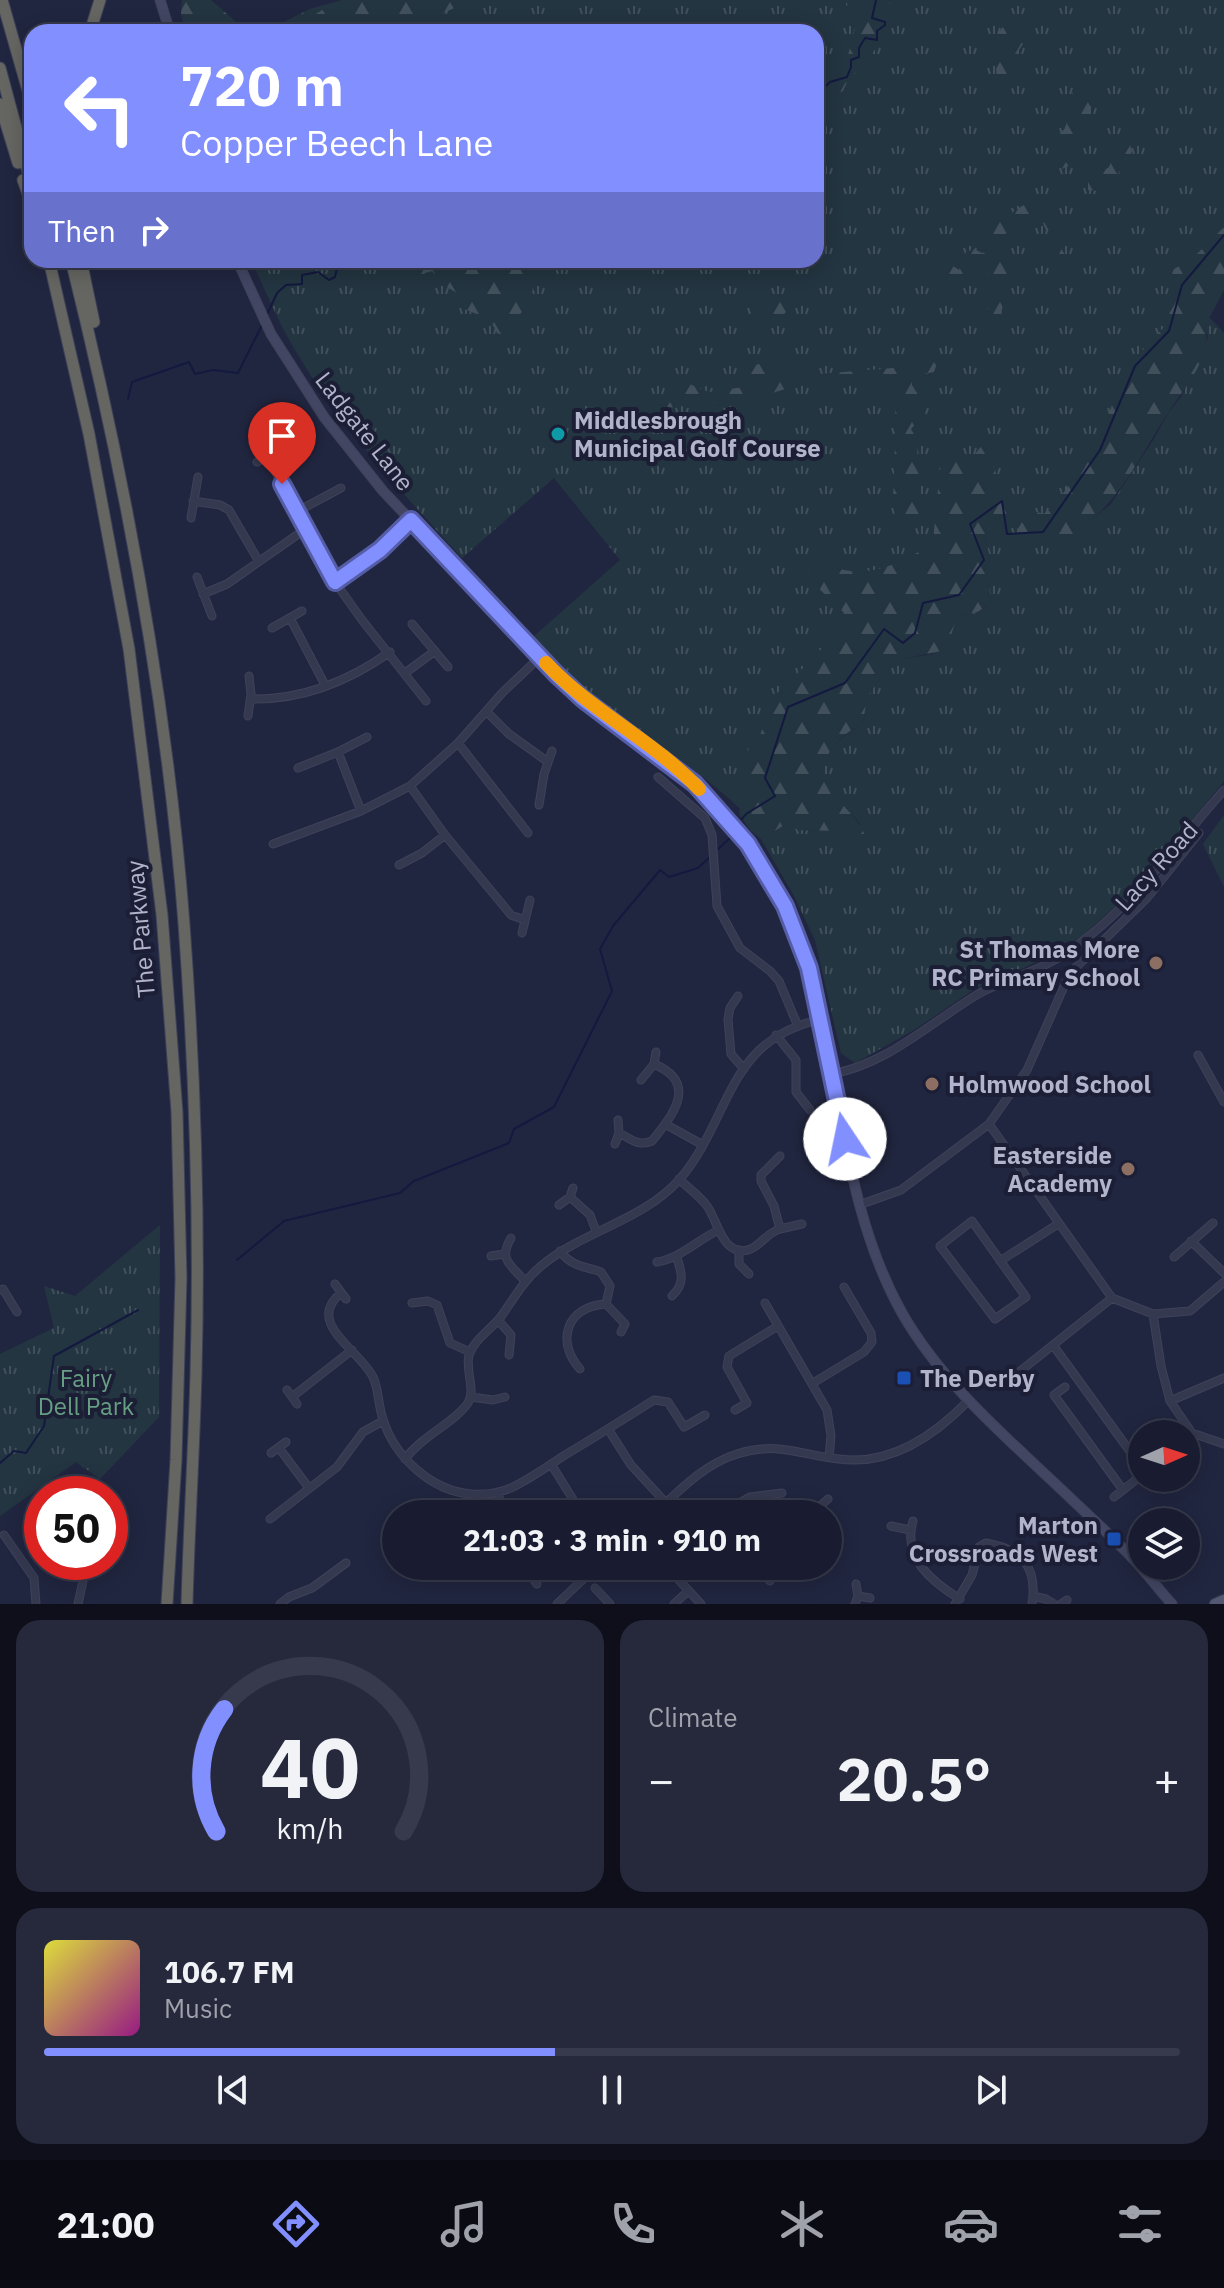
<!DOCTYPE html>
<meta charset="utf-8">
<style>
body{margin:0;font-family:"IBM Plex Sans",sans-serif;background:#26293c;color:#f1f3f6;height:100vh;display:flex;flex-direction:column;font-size:30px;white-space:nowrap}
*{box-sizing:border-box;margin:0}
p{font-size:26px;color:#9fa1ab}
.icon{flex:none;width:44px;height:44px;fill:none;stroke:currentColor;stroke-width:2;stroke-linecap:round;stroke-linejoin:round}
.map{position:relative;height:1604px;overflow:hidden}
.details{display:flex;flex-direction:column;gap:16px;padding:16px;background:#0e0f1a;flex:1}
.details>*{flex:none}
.banner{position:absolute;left:24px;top:24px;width:800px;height:244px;border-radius:24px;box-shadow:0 4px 20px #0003,0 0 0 2px #373a4c;background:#828fff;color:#fff;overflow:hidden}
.needle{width:52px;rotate:87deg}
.buttons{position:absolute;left:1128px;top:1420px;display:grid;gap:16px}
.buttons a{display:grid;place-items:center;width:72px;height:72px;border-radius:50%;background:#191c30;box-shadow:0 4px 20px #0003,0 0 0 2px #373a4c;font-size:40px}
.speed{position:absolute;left:24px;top:1476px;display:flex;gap:16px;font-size:40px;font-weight:700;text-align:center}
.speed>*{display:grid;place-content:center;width:104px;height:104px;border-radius:50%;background:#191c30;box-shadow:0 4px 20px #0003,0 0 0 2px #373a4c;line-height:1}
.speed .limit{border:12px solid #d22;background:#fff;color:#111}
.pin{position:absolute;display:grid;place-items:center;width:68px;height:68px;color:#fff;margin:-82px -34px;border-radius:50% 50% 50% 0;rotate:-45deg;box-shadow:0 0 8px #0007}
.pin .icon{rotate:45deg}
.me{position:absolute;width:88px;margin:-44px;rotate:349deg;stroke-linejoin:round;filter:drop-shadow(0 0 6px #0008)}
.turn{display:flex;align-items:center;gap:28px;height:168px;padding:0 24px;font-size:36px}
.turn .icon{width:104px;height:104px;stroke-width:2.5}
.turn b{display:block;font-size:56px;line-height:68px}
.then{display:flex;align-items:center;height:76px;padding:0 24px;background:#0003;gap:16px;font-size:30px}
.big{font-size:60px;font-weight:700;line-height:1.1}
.details .widget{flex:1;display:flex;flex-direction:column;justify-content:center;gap:12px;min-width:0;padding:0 28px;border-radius:24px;background:#26293c}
.details .dial{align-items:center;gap:0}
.dial svg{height:208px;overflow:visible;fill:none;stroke:#373a4c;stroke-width:7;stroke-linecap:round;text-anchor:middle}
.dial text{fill:#f1f3f6;stroke:none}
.song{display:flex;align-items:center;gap:24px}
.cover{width:96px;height:96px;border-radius:12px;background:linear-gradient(135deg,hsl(60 70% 55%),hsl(310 70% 35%))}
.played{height:8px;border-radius:4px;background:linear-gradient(90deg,#828fff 45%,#373a4c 45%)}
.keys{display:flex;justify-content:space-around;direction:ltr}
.heat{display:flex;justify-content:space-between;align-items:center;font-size:44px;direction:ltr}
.details .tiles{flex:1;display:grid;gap:16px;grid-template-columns:1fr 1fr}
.widget:last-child{grid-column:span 2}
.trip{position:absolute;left:382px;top:1500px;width:460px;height:80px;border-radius:40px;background:#191c30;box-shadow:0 4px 20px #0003,0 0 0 2px #373a4c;font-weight:700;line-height:80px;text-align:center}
.tabs{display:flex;height:128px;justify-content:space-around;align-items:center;background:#0a0b13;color:#9fa1ab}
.tabs .icon{width:56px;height:56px}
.tabs .active{color:#828fff}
.tabs b{font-size:36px;color:#f1f3f6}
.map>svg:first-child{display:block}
.grass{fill:url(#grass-tufts)}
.forest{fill:url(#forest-firs)}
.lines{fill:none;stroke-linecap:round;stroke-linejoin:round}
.stream{stroke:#13193f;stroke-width:2}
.minor-casing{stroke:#3f4259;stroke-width:9}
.secondary-casing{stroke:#3f4259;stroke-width:11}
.primary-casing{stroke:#3f4259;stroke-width:12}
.trunk-casing{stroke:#3e4158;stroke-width:13}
.minor{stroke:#353950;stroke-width:7}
.secondary{stroke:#434663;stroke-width:9}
.primary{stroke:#535770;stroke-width:10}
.trunk{stroke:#656561;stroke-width:11}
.route-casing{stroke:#545da6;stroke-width:20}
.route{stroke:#828fff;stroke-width:14}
.slow{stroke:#f59e0b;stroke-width:14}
.culture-dot{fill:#0f9aa8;stroke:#1b1e35;stroke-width:3}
.education-dot{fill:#8d6e63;stroke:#1b1e35;stroke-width:3}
.transit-dot{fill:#1a4fb4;stroke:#1b1e35;stroke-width:3}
.labels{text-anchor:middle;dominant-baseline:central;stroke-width:8;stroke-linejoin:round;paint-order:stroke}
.poi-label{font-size:24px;font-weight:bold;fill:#b1b4cb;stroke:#1b1e35;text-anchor:start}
.street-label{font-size:24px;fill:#b1b4cb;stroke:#1b1e35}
.park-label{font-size:24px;fill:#669e83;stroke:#1b1e35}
</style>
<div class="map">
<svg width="1224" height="1604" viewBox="0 0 1224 1604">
<defs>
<pattern id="grass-tufts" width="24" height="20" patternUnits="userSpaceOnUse" patternTransform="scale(2)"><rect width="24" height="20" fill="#233541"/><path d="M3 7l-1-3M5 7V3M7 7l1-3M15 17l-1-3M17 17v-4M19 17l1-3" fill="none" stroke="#41505b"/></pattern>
<pattern id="forest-firs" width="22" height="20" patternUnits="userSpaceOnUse" patternTransform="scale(2)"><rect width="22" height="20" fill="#233541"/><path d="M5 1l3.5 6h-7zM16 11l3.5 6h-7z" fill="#41505b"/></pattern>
</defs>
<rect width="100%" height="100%" fill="#212640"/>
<path class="grass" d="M342,0h882v235l-55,96 -102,208 44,-35 43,-65 14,-26 13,-16 24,-51 3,-9 -3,-11 4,-9 15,16v448l-67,82 -32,35 -43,38 -41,24 -68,30 -59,40 -59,33 -14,-10 -26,-113 -22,-46 -32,-55 27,-16 10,7 37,1 21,9 4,-16c-10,-14 -25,-25 -34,-40 -14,-24 17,-50 37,-60l4,-27 23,-32 12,-6 31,-5 24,-37 20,-5 15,-9 -8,-36 6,-9 -5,-19 1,-11 11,-10 5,-16 -79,101 -177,211c-67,-64 -154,-106 -214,-176l88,-78 -66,-82 -92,80c-62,-68 -125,-135 -171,-215 -15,-26 -27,-56 -40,-83h565v-228h-552l46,-23z
M1224,815v72l-21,-43z
M160,1225l-1,192 -59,62 -24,-17 -76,54v-162l54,-26 -10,-42 31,10z"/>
<path class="forest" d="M182,0h29l31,27 -1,5h-55l-5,-18z
M346,0h33l3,3 18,-3h71l-67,32h-138l35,-9 26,-16z
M846,0h48l-12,9 6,20c-6,15 -20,26 -24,39l-14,8 -7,15 -22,10 -5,5v-22l29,-17 15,-58 -14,-4z
M1005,24l1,8 8,2 9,10 -12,18 1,23 -2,11 -13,-2 -1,-29 6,-16 -6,-13z
M1074,87h7l10,21 -3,30 -9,4 1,13 -3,7 -15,7 -5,-5 2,-29 7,-8 2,-23z
M1128,137l4,15 -16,25 -20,14 -8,-1v-9l21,-14 7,-17z
M1024,205l19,5 5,5 8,15 3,15 11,18 -11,2 -10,-24 5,-4 -1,-7h-7l-5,-11 -15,-5 -6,5v7c-11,7 -23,11 -33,18l-7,-2 1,-5 9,-2 -8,-11 9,-13 18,6 5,-6z
M1224,227v63l-19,36c8,32 -22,63 -38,88 -27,42 -44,82 -85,114 -4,3 -10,9 -14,11 -12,5 -32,1 -44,2l-15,-29 -12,6 -11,10 -1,11 5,19 -6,9 8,36 -15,9 -20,5 -11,33 -44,9 -12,6 -23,32 -4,27c-15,7 -25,15 -34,29 -19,35 23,51 36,82l-9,5 -21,-9 -37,-1 -10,-7 -27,16 -10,-8 -12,-17 7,-33 3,-41 11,-4 11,-37 33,-32 9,-5 31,-49c-13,-16 -40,-31 -37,-52 14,2 30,9 44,10 28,3 61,-12 82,-30l7,-72 9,-13 15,5 11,-7 8,-10 11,-2c-1,20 1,56 24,64 8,3 17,5 25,8l10,-6 44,-64 20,-52 19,-35 28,-30 6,-49 4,-9 18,-10z
M974,249l8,4 10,-2 7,5 9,-2 2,23 -6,16 -3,25 -5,2 -10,-4 6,-29 -1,-12 -5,-4 -11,11 -9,-1 -8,8 -14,3 -3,-7 8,-2 -3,-5h-19l-2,-12 18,-7 16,11 7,-18z
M381,260h181l-2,4 -8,-1 -10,4 -4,12 -8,1 3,10 -9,8 -2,14 -5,5 -11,1 3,12 -7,5 -5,-2c-7,-18 -21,-18 -37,-26l-1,-13 -14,-8 -13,-15 -7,2 -2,5 -15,-6 -9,-10z
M761,297c13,0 19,1 27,12 -7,11 -16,13 -29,14l-8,-8 1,-8z
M920,355l18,5 -4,12 -22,4v9l13,21 -3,11 -11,12 5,9c2,15 2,29 3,44 3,26 9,41 -15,57l-7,-4 -4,-35 3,-84 -7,-36c-41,1 -91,0 -128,18l-106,11 -25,13 -5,-3 11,-20 5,5c12,-2 25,-8 30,-19l16,-2 22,9 61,-9 5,-4 -6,-5 -17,1 -6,-3c11,-11 25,-11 40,-13l6,4 -2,7 4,6 111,-9z"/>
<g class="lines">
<path class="stream" d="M816,96l14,-14 17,-5 4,-10v-7l8,-3v-9l6,-10 12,2v-9l8,-6v-3l-13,-4 4,-18
M345,262l1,-2
M266,317l11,-24 9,-8 16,-1v-9l16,-3 11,8 6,-3 2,-9
M128,399l4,-17 57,-20 6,12 18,-4 25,3 25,-50
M742,819l4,-5 29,-18 -10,-18 23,-71 57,-24 39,-54 19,14 12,-10 8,-30 36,-8 25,-35 -14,-36 32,-23 5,33 36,-2 57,-82 35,-84 34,-35 13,-46 42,-50
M717,850l12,-11
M237,1260l47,-39 116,-28 14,-12 95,-38 5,-14 40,-22 58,-116 -12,-42 13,-23 47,-56 9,7 29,-9 14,-13
M0,1463l14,-12 12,2 18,-27 10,-70 84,-46"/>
<defs>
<path id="minor" d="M267,456l68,126 27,38 64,81
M257,462l23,-13
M193,501l27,4 9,5 29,50
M298,511l43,-23
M191,518l7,-41
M197,577l15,39
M335,582l45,-32 31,-30
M203,594l24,-10 80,-56
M290,618l35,67
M412,624l36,43
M272,628l30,-17
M405,673l30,-22
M251,699c50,1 98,-18 139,-47
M486,711l23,23 39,28
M248,716l3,-22 -2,-18
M458,743l70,90
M338,752l23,59
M298,768l40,-16 29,-15
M658,777l47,41 7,17 5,71 23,42 30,23 9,10 18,43
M410,786l35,49 66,80 14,5
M539,805l5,-31 8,-23
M273,844l88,-33 49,-25 48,-43 45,-51 37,-35
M399,865l23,-12 23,-18
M522,933l8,-33
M738,996l-8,12 -2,11 3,35 13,15
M776,1035l20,25v32l14,18
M1198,1055l26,47
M832,1074c55,-10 97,-50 143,-78 26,-16 57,-22 83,-38 67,-41 115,-110 166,-168
M641,1080l13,-16 2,-12
M665,1124l38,21
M989,1124l123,174 41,16 37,-3 34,-29
M619,1133c13,6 19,14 33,8 21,-26 47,-58 2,-77
M615,1144l4,-11 -1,-13
M679,1179c9,9 21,17 28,27 11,15 15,50 41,44 13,-4 18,-17 32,-21l-6,-23 -13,-25v-6l19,-19
M570,1197l20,18 6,16
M559,1205l11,-8 3,-9
M859,1205l42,-15 88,-66 38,-54 43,-97 77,-75 52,-65
M972,1221l54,76 -31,22 -55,-73z
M780,1229l22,-5
M511,1238c-13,22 0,27 14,43
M1191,1241l33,32
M739,1250v14l10,10
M560,1251c12,16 24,15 41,21l9,14 -4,18c-39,2 -51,37 -26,65
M491,1256l13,-2
M1174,1257l39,-34
M1000,1261l58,-37
M657,1262c24,-4 40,-22 62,-32
M335,1284l11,15
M0,1290l3,-1 14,23
M341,1293c-37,30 20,58 32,84 6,13 5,28 10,42 11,37 48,72 88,75 14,1 29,-1 42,-7 18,-9 35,-21 52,-32 30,-18 59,-36 89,-55l14,2 16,25 21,-12
M672,1296c13,-12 10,-23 5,-38
M412,1303l16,-2 9,4 13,38 20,9
M765,1303l62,107 4,26 -2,21
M606,1304l19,20 -4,8
M1153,1314l8,52 9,35 22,32 32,11
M498,1320l13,15 -2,20
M1053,1345l89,123
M813,1383l51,-31 8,-10 -1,-9 -27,-46
M1004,1384l108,-86
M1065,1387l-11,8 69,95
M287,1390l10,14
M292,1397l60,-47
M471,1397l22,3 12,-3
M1170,1401l54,-23
M735,1410l12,-7 -20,-36 2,-11 49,-30
M608,1429l23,36 35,38
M279,1448l30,40
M271,1453l15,-11
M405,1459c18,-24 49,-36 63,-56 8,-13 -3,-33 1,-48 5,-15 21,-25 31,-37 13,-18 23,-37 41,-52 42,-35 101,-45 138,-86 53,-61 46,-141 143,-161
M551,1464l31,50
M498,1492l5,22
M1114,1497l28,-22
M654,1514c25,-23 50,-50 83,-60 42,-13 63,1 102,5 51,7 95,-23 129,-58
M721,1514l29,-17 32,-4
M811,1514l17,-15
M270,1519l67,-52 26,-35 20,-11
M913,1521c-11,37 19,61 47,78
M891,1526l19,4
M4,1535l30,43 2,26
M524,1566l13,18
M666,1566l35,38
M757,1566l13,15
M595,1588l15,16
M858,1596l12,2
M1033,1596l13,3 8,5
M78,1604l9,-42
M280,1604l9,-7 23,-9 34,-25
M557,1604l40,-38
M674,1604l14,-13
M855,1604l3,-8 -2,-12
M955,1604l17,-29 7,-28 7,-4c35,6 52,23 46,61
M1061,1604l6,-4"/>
<path id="secondary" d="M160,0l10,32
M237,260l34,74 53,83 59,74 173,183c70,64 150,103 203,186 89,137 64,312 143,453 40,70 103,123 161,178 25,24 51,47 74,72 12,13 23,28 35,41"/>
<path id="primary" d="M1215,1604l9,-4"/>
<path id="trunk" d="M2,0l30,105
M90,32l10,-32
M0,68l32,119
M0,104l18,59
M23,180l9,25
M49,260l40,174 40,215 33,266 15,197 4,166 -5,182 -9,144
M71,260c54,217 96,441 113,664 11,149 16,299 12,449 -2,77 -7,154 -9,231
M81,260l13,62"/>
</defs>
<use href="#minor" class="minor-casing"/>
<use href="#secondary" class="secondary-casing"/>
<use href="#primary" class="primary-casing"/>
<use href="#trunk" class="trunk-casing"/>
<use href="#minor" class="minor"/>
<use href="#secondary" class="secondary"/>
<use href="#primary" class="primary"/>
<use href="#trunk" class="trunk"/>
</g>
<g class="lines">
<defs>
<path id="route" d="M282,484l53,98 45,-32 31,-30 145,154 27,25 112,85 53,60 37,62 24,62 36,171"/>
</defs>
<use href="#route" class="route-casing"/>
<use href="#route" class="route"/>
<path class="slow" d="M546,663c46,49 108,78 153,126"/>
</g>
<circle class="culture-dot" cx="558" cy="434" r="8"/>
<g class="education-dot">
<circle cx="1156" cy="963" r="8"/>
<circle cx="932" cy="1084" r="8"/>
<circle cx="1128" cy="1169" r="8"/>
</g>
<g class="transit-dot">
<rect x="896" y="1370" width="16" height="16" rx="4"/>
<rect x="1106" y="1531" width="16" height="16" rx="4"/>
</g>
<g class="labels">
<g class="poi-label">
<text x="574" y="420">Middlesbrough<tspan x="574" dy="28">Municipal Golf Course</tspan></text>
<text x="1140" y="949" text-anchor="end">St Thomas More<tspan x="1140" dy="28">RC Primary School</tspan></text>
<text x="948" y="1084">Holmwood School</text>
<text x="1112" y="1155" text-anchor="end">Easterside<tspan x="1112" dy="28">Academy</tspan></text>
<text x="920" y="1378">The Derby</text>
<text x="1098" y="1525" text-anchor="end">Marton<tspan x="1098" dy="28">Crossroads West</tspan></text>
</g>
<g class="street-label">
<text transform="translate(365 431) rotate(52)">Ladgate Lane</text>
<text transform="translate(1156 866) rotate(-48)">Lacy Road</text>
<text transform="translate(140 929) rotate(-95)">The Parkway</text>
</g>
<g class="park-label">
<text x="86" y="1378">Fairy<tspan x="86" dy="28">Dell Park</tspan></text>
</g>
</g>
</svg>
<div class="buttons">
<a><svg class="needle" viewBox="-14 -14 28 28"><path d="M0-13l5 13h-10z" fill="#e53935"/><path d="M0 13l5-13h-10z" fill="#9fa1ab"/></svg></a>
<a><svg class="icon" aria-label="layers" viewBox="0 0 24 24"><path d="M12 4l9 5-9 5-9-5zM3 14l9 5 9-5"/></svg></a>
</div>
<div class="speed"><div class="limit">50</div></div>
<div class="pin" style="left:282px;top:484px;background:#d93025"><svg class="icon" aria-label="arrive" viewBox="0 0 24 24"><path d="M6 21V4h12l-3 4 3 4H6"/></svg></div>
<svg class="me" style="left:845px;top:1139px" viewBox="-20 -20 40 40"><circle r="19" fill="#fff"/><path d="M0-13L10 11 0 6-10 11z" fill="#828fff"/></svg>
<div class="trip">21:03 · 3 min · 910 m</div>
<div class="banner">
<div class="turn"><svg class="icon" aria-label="left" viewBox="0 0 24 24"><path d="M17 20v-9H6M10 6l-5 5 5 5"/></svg><div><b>720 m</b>Copper Beech Lane</div></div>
<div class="then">Then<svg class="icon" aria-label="right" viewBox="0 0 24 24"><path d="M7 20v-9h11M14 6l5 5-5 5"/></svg></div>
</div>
</div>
<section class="details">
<div class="tiles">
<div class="widget dial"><svg viewBox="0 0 100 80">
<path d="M14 69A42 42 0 1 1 86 69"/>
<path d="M14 69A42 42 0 0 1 17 22" stroke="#828fff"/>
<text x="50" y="56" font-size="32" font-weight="700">40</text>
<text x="50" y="72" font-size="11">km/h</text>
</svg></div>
<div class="widget"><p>Climate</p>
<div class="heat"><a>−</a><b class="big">20.5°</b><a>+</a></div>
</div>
<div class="widget">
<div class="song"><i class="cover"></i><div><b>106.7 FM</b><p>Music</p></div></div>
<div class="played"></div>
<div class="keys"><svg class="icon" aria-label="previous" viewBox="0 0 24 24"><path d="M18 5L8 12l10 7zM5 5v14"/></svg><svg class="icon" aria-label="pause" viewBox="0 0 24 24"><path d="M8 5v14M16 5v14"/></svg><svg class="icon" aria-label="next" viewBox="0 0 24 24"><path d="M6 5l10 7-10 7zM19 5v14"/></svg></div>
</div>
</div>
</section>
<nav class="tabs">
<b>21:00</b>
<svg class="icon active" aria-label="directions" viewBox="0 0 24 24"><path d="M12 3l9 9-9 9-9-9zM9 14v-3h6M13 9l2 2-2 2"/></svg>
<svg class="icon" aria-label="music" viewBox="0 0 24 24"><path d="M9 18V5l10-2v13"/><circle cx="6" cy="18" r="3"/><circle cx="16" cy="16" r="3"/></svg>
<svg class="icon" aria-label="phone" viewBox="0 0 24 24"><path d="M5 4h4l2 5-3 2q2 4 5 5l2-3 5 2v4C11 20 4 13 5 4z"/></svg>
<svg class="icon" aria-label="climate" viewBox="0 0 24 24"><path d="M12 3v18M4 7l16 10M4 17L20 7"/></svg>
<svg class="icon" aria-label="car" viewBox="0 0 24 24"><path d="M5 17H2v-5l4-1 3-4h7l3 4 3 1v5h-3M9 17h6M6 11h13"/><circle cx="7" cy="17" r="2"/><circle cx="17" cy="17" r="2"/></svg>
<svg class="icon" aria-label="filters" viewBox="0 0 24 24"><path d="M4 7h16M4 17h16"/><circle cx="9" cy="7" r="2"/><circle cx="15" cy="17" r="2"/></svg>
</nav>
